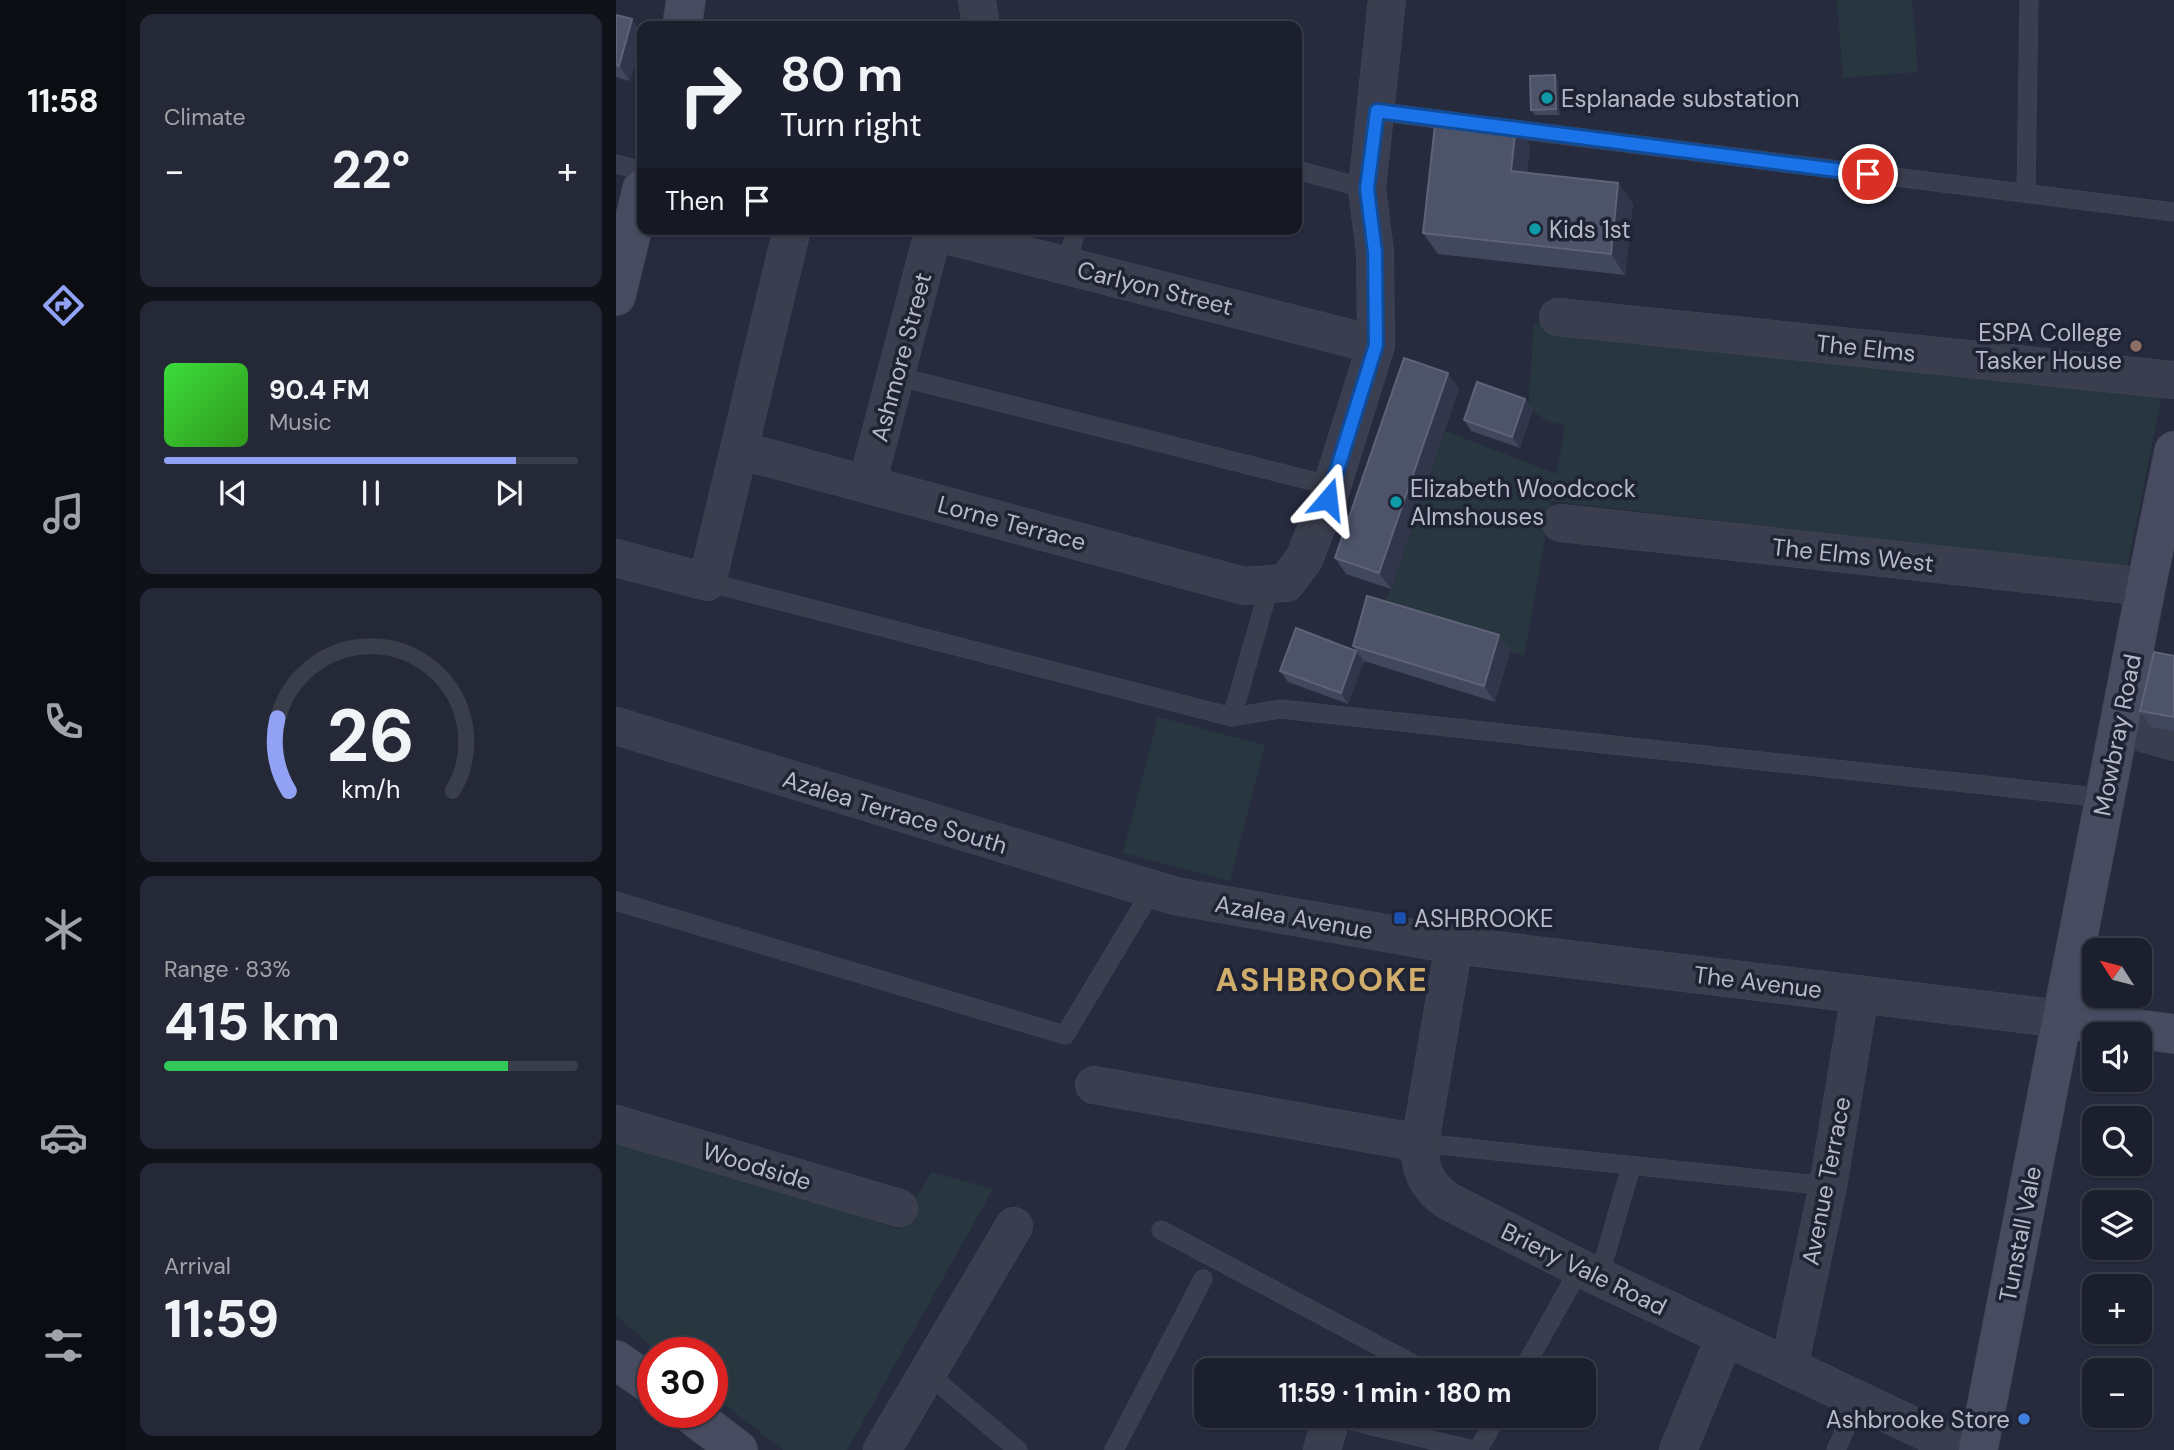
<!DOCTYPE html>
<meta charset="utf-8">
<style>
body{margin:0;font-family:"DM Sans",sans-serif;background:#252836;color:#f1f3f6;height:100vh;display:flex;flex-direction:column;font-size:26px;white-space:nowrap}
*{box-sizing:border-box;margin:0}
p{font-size:23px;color:#a0a3aa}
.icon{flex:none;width:38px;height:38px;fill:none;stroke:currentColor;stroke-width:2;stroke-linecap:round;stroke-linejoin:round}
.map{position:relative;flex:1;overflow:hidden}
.panel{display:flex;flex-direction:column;gap:14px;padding:14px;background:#0f1219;width:490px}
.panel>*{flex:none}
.guide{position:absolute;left:21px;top:21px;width:665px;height:214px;border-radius:14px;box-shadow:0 2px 5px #0004,0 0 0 2px #3a3e4a;background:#1c202e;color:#f1f3f6;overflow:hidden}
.needle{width:46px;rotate:306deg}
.controls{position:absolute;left:1466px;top:938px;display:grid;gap:14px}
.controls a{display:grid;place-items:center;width:70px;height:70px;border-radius:14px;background:#1c202e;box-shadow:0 2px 5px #0004,0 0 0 2px #3a3e4a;font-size:35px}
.speed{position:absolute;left:21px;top:1337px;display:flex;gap:14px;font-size:35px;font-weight:700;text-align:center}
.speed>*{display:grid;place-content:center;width:91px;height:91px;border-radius:50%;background:#1c202e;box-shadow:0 2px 5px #0004,0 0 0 2px #3a3e4a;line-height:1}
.speed .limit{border:10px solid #d22;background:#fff;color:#111}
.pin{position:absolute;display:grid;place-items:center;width:60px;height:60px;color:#fff;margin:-30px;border:4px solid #fff;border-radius:50%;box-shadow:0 2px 7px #0007}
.me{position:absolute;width:77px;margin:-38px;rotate:17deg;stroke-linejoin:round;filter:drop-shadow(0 0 5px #0008)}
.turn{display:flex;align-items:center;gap:24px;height:147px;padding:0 28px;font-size:32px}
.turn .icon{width:91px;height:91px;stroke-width:2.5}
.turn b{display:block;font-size:49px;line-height:60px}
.then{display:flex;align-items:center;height:66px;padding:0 28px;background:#0003;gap:14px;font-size:26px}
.big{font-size:52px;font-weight:700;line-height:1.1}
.panel .card{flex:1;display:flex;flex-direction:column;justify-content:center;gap:10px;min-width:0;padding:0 24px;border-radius:14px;background:#252836}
.panel .dial{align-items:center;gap:0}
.dial svg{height:182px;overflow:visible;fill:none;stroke:#3a3e4a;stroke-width:7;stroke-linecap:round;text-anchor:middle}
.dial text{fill:#f1f3f6;stroke:none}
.song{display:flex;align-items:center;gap:21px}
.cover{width:84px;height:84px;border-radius:10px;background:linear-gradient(135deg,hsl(120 70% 55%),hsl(110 70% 35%))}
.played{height:7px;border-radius:4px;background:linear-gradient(90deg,#91a1f3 85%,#3a3e4a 85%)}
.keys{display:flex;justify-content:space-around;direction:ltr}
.heat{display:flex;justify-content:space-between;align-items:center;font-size:38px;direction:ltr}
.charge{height:10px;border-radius:5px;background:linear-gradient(90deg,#34c759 83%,#3a3e4a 0)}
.trip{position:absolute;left:578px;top:1358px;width:402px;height:70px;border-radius:14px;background:#1c202e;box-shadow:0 2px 5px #0004,0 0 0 2px #3a3e4a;font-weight:700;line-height:70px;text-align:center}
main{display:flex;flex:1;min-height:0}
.tabs{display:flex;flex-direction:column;width:126px;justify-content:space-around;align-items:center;background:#0b0d12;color:#a0a3aa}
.tabs .icon{width:49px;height:49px}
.tabs .on{color:#91a1f3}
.tabs b{font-size:32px;color:#f1f3f6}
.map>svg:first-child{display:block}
.green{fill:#28373f}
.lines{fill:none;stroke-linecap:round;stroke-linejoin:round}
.lane-casing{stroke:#434757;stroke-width:19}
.street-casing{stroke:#434757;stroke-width:38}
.secondary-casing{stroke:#434757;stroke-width:40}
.lane{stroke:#3a3e4e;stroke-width:18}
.street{stroke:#3a3e4e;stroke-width:37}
.secondary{stroke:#484c61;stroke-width:38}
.wall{fill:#41475c}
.shaded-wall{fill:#31364b}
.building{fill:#4d5368;stroke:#5e6377;stroke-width:2}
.route-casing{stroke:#114b97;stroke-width:18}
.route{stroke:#1a73e8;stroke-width:12}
.culture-dot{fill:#0f9aa8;stroke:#1f2333;stroke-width:2.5}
.education-dot{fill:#8d6e63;stroke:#1f2333;stroke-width:2.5}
.transit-dot{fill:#1a4fb4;stroke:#1f2333;stroke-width:2.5}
.shop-dot{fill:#3f7fe0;stroke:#1f2333;stroke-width:2.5}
.labels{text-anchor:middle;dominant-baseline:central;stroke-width:7;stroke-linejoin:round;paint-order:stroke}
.poi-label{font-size:24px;fill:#b6b9c9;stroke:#1f2333;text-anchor:start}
.street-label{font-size:24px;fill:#b6b9c9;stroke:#1f2333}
.district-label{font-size:32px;font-weight:bold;letter-spacing:2px;fill:#d0ad6a;stroke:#1f2333}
</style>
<main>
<nav class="tabs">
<b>11:58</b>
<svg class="icon on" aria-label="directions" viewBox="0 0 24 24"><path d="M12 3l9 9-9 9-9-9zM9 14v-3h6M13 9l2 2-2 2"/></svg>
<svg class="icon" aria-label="music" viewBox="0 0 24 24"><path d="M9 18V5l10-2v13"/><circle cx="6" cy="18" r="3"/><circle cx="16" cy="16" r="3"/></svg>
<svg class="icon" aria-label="phone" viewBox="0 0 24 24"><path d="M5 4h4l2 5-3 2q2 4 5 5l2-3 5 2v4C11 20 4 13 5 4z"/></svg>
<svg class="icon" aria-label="climate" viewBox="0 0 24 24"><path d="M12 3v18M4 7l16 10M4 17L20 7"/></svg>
<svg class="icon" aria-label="car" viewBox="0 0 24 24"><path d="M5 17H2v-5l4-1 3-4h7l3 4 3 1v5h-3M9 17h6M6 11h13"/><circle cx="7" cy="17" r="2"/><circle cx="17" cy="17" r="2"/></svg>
<svg class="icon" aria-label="filters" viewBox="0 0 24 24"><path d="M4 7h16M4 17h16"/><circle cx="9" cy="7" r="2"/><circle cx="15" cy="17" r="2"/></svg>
</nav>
<section class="panel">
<div class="card"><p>Climate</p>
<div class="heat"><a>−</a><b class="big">22°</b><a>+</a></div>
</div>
<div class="card">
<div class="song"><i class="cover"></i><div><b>90.4 FM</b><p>Music</p></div></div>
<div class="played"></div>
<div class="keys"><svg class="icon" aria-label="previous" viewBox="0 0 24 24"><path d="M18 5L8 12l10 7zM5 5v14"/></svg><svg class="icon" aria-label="pause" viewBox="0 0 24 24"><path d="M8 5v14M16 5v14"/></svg><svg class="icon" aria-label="next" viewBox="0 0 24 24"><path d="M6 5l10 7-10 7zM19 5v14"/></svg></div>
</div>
<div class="card dial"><svg viewBox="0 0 100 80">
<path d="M14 69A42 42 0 1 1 86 69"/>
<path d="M14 69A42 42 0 0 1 9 37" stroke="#91a1f3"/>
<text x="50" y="56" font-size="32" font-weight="700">26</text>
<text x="50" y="72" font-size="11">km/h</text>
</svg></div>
<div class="card"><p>Range · 83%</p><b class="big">415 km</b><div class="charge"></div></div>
<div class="card"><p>Arrival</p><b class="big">11:59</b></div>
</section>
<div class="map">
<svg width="1558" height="1450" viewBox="0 0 1558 1450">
<rect width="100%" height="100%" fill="#262b3e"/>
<path class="green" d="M1221,0h75l6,72 -75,6z
M918,323l112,16 516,56 -35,173 -575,-67 -28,155 -146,-45 13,-22 54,-158 112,43 8,-50 -15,-1 -22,-15z
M542,717l107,28 -35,136 -107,-28z
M0,1139l283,90 32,-57 62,17 -146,261h-64l-71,-55v-42h-54l-42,-38z"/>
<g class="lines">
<defs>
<path id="lane" d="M760,111l83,11
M881,127l677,85
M0,164l26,7
M681,170l70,19
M1410,193l3,-193
M451,265l9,-36
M280,376l436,110
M91,582l525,135 48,-8 825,89
M616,717l38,-133
M0,901l449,134 87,-145
M804,1143l408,43
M545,1230l263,140
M983,1277l32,-110
M907,1370l57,-102
M312,1374l90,76
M715,1416l142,34
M498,1450l89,-171
M862,1450l19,-34
M1220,1450l22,-50"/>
<path id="street" d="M361,0l4,26
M318,232l442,113
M942,317l616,63
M123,450l505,136 42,-3 18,-24 24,-60 48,-154 -1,-93 -8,-63 20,-189
M251,484l67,-255
M945,523l585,64
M0,558l91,24 85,-353
M0,726l559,170 279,49 608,74
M1503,726l55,16
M838,945l-34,198c-1,26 6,43 28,58l132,67 384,182
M478,1085l326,58
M0,1124l283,84
M1173,1367l39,-181 32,-192
M266,1450l132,-224
M706,1450l10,-34
M1062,1450l47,-113"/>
<path id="secondary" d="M66,26l4,-26
M0,296l26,-107
M1446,1019l112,15
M0,1360l37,26
M72,1412l50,38
M1362,1450l168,-863 28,-136"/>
</defs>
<use href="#lane" class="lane-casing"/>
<use href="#street" class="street-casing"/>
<use href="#secondary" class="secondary-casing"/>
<use href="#lane" class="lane"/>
<use href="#street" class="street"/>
<use href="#secondary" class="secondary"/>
</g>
<path class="wall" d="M0,15l26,18v6l-12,42 -14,-4z
M939,75l3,6 2,34h-25l-4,-5z
M900,125l14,21 -3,27 91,10 15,21 -8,71 -187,-21 -15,-21z
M843,388l-68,201 -45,-15 -11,-16z
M909,399l8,10 -13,39 -49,-17 -7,-11z
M883,635l11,16 -15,51 -131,-41 -16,43 -60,-22 -8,-11 76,-20 -3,-5z
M1558,656v75l-23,-4 -11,-16z"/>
<path class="shaded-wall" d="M16,19l10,14v6l-12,42 -11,-15z
M939,75l3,6 2,34 -4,-6z
M900,125l14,21 -5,46 -14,-21z
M1002,183l15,21 -8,71 -14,-21z
M832,373l11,15 -68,201 -12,-16z
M909,399l8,10 -13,39 -8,-11z
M883,635l11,16 -15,51 -11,-16z
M740,651l8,10 -16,43 -7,-11z"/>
<path class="building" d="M0,15l16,4 -13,47 -3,-1z
M939,75l1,34 -25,1 -1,-34z
M820,116l80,9 -5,46 107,12 -7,71 -188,-21z
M788,358l44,15 -69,200 -44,-15z
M861,382l48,17 -13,38 -48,-17z
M751,596l132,39 -15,51 -131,-40z
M680,628l60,23 -15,42 -61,-22z
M1538,652l20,4v61l-34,-6z"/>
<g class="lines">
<defs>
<path id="route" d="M712,499l48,-154 -1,-93 -8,-63 10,-78 491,63"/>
</defs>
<use href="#route" class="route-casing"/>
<use href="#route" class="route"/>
</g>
<g class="culture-dot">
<circle cx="931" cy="98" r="7"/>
<circle cx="919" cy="229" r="7"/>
<circle cx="780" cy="502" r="7"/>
</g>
<circle class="education-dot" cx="1520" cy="346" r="7"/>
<rect class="transit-dot" x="777" y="911" width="14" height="14" rx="3.5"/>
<circle class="shop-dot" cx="1408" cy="1419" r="7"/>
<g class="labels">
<g class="poi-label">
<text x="945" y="98">Esplanade substation</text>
<text x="933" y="229">Kids 1st</text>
<text x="1506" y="332" text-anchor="end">ESPA College<tspan x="1506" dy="28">Tasker House</tspan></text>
<text x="794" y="488">Elizabeth Woodcock<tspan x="794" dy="28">Almshouses</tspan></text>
<text x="798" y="918">ASHBROOKE</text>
<text x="1394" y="1419" text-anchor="end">Ashbrooke Store</text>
</g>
<g class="street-label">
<text transform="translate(539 288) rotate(14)">Carlyon Street</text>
<text transform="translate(1250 348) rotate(6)">The Elms</text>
<text transform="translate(285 357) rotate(-75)">Ashmore Street</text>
<text transform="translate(396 523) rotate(15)">Lorne Terrace</text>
<text transform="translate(1237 555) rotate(6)">The Elms West</text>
<text transform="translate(1501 735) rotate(-79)">Mowbray Road</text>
<text transform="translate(279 812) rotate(17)">Azalea Terrace South</text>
<text transform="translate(678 917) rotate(10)">Azalea Avenue</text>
<text transform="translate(1142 982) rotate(7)">The Avenue</text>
<text transform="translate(141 1166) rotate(17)">Woodside</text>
<text transform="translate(1210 1181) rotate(-79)">Avenue Terrace</text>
<text transform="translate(1404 1234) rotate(-79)">Tunstall Vale</text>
<text transform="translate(968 1269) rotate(26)">Briery Vale Road</text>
</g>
<g class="district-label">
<text x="706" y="980">ASHBROOKE</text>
</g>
</g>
</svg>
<div class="controls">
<a><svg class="needle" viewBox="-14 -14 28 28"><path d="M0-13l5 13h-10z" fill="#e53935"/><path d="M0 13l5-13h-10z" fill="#a0a3aa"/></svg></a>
<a><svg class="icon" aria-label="sound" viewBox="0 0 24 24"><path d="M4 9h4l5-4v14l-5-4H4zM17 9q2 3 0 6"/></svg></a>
<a><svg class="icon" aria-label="search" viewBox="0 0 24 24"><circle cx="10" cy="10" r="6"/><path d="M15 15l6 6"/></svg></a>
<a><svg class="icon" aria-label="layers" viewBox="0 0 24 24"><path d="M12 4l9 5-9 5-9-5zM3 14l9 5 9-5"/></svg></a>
<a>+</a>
<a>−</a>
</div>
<div class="speed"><div class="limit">30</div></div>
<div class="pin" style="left:1252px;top:174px;background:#d93025"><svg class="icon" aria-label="arrive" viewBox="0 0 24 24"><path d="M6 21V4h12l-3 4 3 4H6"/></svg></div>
<svg class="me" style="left:712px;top:499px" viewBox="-20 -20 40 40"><path d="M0-17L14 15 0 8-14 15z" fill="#1a73e8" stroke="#fff" stroke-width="4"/></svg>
<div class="trip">11:59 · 1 min · 180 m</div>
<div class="guide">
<div class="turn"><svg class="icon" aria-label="right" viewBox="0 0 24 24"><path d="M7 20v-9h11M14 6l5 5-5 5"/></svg><div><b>80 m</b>Turn right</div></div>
<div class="then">Then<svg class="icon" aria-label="arrive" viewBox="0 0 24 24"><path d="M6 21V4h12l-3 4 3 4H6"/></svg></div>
</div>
</div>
</main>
